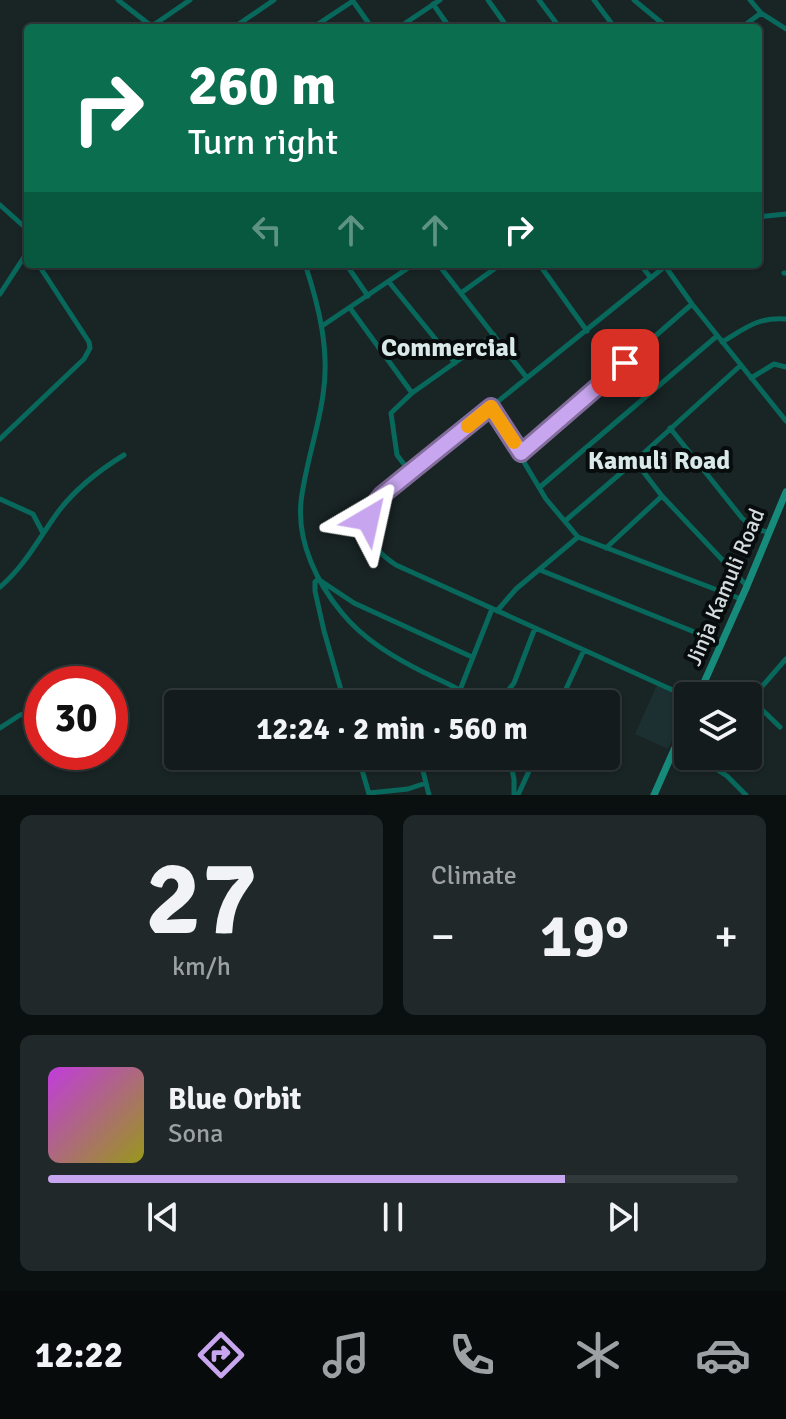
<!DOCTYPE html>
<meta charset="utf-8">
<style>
body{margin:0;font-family:Signika,sans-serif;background:#202829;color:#f1f3f6;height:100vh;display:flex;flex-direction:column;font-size:30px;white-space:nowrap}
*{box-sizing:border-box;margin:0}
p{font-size:26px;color:#9da1a3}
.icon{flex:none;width:44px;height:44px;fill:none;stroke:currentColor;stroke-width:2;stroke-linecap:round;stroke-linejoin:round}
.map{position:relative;height:795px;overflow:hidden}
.panel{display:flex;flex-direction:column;gap:20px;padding:20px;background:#0a0f0f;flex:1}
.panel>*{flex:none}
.banner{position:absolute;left:24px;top:24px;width:738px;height:244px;border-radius:8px;box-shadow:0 2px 6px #0004,0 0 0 2px #32393b;background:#0b6e4f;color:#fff;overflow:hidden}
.buttons{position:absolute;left:674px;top:682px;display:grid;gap:16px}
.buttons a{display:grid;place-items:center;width:88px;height:88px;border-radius:8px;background:#131b1c;box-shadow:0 2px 6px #0004,0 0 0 2px #32393b;font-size:40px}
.speed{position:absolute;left:24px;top:666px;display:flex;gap:16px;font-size:40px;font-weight:700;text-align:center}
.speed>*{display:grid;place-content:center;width:104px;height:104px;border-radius:50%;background:#131b1c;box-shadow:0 2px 6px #0004,0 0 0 2px #32393b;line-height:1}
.speed .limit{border:12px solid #d22;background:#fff;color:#111}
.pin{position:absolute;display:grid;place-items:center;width:68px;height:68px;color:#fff;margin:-34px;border-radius:16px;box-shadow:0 4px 12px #0006}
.me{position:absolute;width:88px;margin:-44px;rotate:36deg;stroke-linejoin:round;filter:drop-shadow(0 0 6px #0008)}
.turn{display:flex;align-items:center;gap:28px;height:168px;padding:0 32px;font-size:36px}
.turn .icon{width:104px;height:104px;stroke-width:2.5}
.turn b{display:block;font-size:56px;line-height:68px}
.lanes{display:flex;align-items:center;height:76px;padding:0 32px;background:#0003;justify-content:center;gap:40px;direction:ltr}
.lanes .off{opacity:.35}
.big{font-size:60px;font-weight:700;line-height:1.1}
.panel .tile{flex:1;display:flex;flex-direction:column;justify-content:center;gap:12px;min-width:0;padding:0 28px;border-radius:12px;background:#202829}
.panel .dial{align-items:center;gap:0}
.dial b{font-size:104px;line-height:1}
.song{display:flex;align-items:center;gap:24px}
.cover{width:96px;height:96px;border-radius:12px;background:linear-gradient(135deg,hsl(290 70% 55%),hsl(60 70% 35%))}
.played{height:8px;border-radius:4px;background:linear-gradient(90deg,#c8a6ef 75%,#32393b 75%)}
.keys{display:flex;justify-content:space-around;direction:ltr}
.heat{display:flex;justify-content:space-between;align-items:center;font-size:44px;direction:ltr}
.panel .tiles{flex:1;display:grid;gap:20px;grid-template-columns:1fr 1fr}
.tile:last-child{grid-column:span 2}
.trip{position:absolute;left:164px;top:690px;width:456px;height:80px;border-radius:8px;background:#131b1c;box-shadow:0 2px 6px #0004,0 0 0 2px #32393b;font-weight:700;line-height:80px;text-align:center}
.dock{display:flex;height:128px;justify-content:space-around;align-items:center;background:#080b0b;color:#9da1a3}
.dock .icon{width:56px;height:56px}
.dock .current{color:#c8a6ef}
.dock b{font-size:36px;color:#f1f3f6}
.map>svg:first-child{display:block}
.built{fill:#1c3031}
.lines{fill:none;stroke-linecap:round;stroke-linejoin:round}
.minor{stroke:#07685b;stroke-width:5}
.secondary{stroke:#168b7b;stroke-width:7}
.route-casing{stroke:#826c9b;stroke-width:20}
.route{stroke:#c8a6ef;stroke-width:14}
.slow{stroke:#f59e0b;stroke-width:14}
.labels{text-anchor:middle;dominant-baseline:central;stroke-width:8;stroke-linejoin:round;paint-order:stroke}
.street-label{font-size:22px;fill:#d5dcdd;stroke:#080c0d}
.quarter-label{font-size:26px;font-weight:bold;fill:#d9e8e9;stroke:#080c0d}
</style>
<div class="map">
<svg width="786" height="795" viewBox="0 0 786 795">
<rect width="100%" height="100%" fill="#192425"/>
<path class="built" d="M657,685l31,14v6l-20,44 -33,-15z"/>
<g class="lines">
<path class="minor" d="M118,0l36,28
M488,0l20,28
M539,0l21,28
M594,0l21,28
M634,0l34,28
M750,0l11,13 25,16
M353,1l19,27
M433,4l17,24
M152,26l38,-26
M233,28l41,-28
M312,28l41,-27
M398,28l42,-28
M741,28l20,-15
M0,205l28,25
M758,217l28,-3
M305,264c14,42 25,87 18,131 -5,36 -18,71 -22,107 -4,40 16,81 41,111 22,27 53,45 83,60 18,9 38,16 52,31
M346,264l22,32
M438,264l89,114
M539,264l48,67
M640,264l11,14
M668,264l-286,231c-24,28 -15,51 14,70l292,132
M665,266l27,38 94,117
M784,273h2
M389,282l66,81
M461,293l40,-29
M0,294l28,-43
M350,308l62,85
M322,326l92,-62
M722,342c24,-14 35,-25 64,-23
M751,378l23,-14 12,3
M491,407l55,92 32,38 163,62
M670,428l72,90 12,11 14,3
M0,439l84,-80 6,-11 -1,-6 -51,-78
M521,453l171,-149
M635,461l27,35 85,90
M410,472l-13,-17 -6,-42 21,-20 82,-58
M540,487l177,-151
M0,499l33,15 10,19
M565,521l70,-60 106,-96
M606,548l56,-52
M540,570l182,73
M0,587c25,-21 39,-49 58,-75 18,-24 40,-41 66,-57
M497,611l19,-22 62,-52
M460,690l32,-81
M700,691l9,5
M751,699l35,-40
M748,703l3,-4 29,28
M345,704l-21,-73 -9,-40v-9l3,-3 36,24 118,54
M449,704l7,-16
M503,704l4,-12 7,-9 21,-55
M559,704l25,-54
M0,728l20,-13 22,-5
M675,746l13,6
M358,756l11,38
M425,756l-3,11 7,28
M509,756l5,23v16
M696,756l31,20 19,19
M369,793l39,-4 18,-6
M518,795l18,-39"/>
<path class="secondary" d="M698,696l49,-110 39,-94
M654,795l34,-77"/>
</g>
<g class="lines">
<defs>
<path id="route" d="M368,519l5,-13 9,-11 109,-88 30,46 104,-90"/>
</defs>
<use href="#route" class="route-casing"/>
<use href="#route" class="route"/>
<path class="slow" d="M468,426l23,-19 23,35"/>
</g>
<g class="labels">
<g class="street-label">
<text transform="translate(725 587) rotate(-67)">Jinja Kamuli Road</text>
</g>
<g class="quarter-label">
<text x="449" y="348">Commercial</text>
<text x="659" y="461">Kamuli Road</text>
</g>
</g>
</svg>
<div class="buttons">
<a><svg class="icon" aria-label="layers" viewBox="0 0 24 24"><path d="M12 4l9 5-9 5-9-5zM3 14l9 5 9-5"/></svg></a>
</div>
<div class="speed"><div class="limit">30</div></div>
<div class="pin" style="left:625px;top:363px;background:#d93025"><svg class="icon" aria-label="arrive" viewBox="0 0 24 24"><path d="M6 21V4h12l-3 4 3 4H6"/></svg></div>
<svg class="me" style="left:368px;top:519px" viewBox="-20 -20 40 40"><path d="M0-17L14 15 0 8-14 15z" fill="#c8a6ef" stroke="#fff" stroke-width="4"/></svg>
<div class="trip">12:24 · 2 min · 560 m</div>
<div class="banner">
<div class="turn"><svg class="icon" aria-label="right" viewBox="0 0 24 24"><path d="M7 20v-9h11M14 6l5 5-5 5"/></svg><div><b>260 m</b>Turn right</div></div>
<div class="lanes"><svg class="icon off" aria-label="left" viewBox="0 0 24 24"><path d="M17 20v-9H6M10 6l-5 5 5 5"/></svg><svg class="icon off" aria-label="ahead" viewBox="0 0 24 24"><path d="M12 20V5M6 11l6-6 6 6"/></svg><svg class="icon off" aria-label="ahead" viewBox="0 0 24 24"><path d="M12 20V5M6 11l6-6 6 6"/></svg><svg class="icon" aria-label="right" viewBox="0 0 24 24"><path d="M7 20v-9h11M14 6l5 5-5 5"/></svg></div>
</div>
</div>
<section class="panel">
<div class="tiles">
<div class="tile dial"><b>27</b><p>km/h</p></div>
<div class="tile"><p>Climate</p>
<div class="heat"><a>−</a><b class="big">19°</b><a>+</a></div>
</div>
<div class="tile">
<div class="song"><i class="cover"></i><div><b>Blue Orbit</b><p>Sona</p></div></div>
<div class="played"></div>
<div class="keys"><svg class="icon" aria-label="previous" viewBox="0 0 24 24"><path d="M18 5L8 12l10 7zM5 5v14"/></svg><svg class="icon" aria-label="pause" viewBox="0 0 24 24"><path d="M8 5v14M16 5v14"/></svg><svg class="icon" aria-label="next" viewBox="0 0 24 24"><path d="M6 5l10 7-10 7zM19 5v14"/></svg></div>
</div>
</div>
</section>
<nav class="dock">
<b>12:22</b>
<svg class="icon current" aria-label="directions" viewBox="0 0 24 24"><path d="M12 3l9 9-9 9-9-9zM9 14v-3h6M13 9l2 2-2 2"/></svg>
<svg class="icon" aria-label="music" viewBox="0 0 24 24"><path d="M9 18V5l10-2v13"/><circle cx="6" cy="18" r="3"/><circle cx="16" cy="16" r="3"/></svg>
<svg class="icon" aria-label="phone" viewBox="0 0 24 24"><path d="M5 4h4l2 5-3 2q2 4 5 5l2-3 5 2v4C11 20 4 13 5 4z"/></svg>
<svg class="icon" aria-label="climate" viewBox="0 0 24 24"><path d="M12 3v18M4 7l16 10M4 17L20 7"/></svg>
<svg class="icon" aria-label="car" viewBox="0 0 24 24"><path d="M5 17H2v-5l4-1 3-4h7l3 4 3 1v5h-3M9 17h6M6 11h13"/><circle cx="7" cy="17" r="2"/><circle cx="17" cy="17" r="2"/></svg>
</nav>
